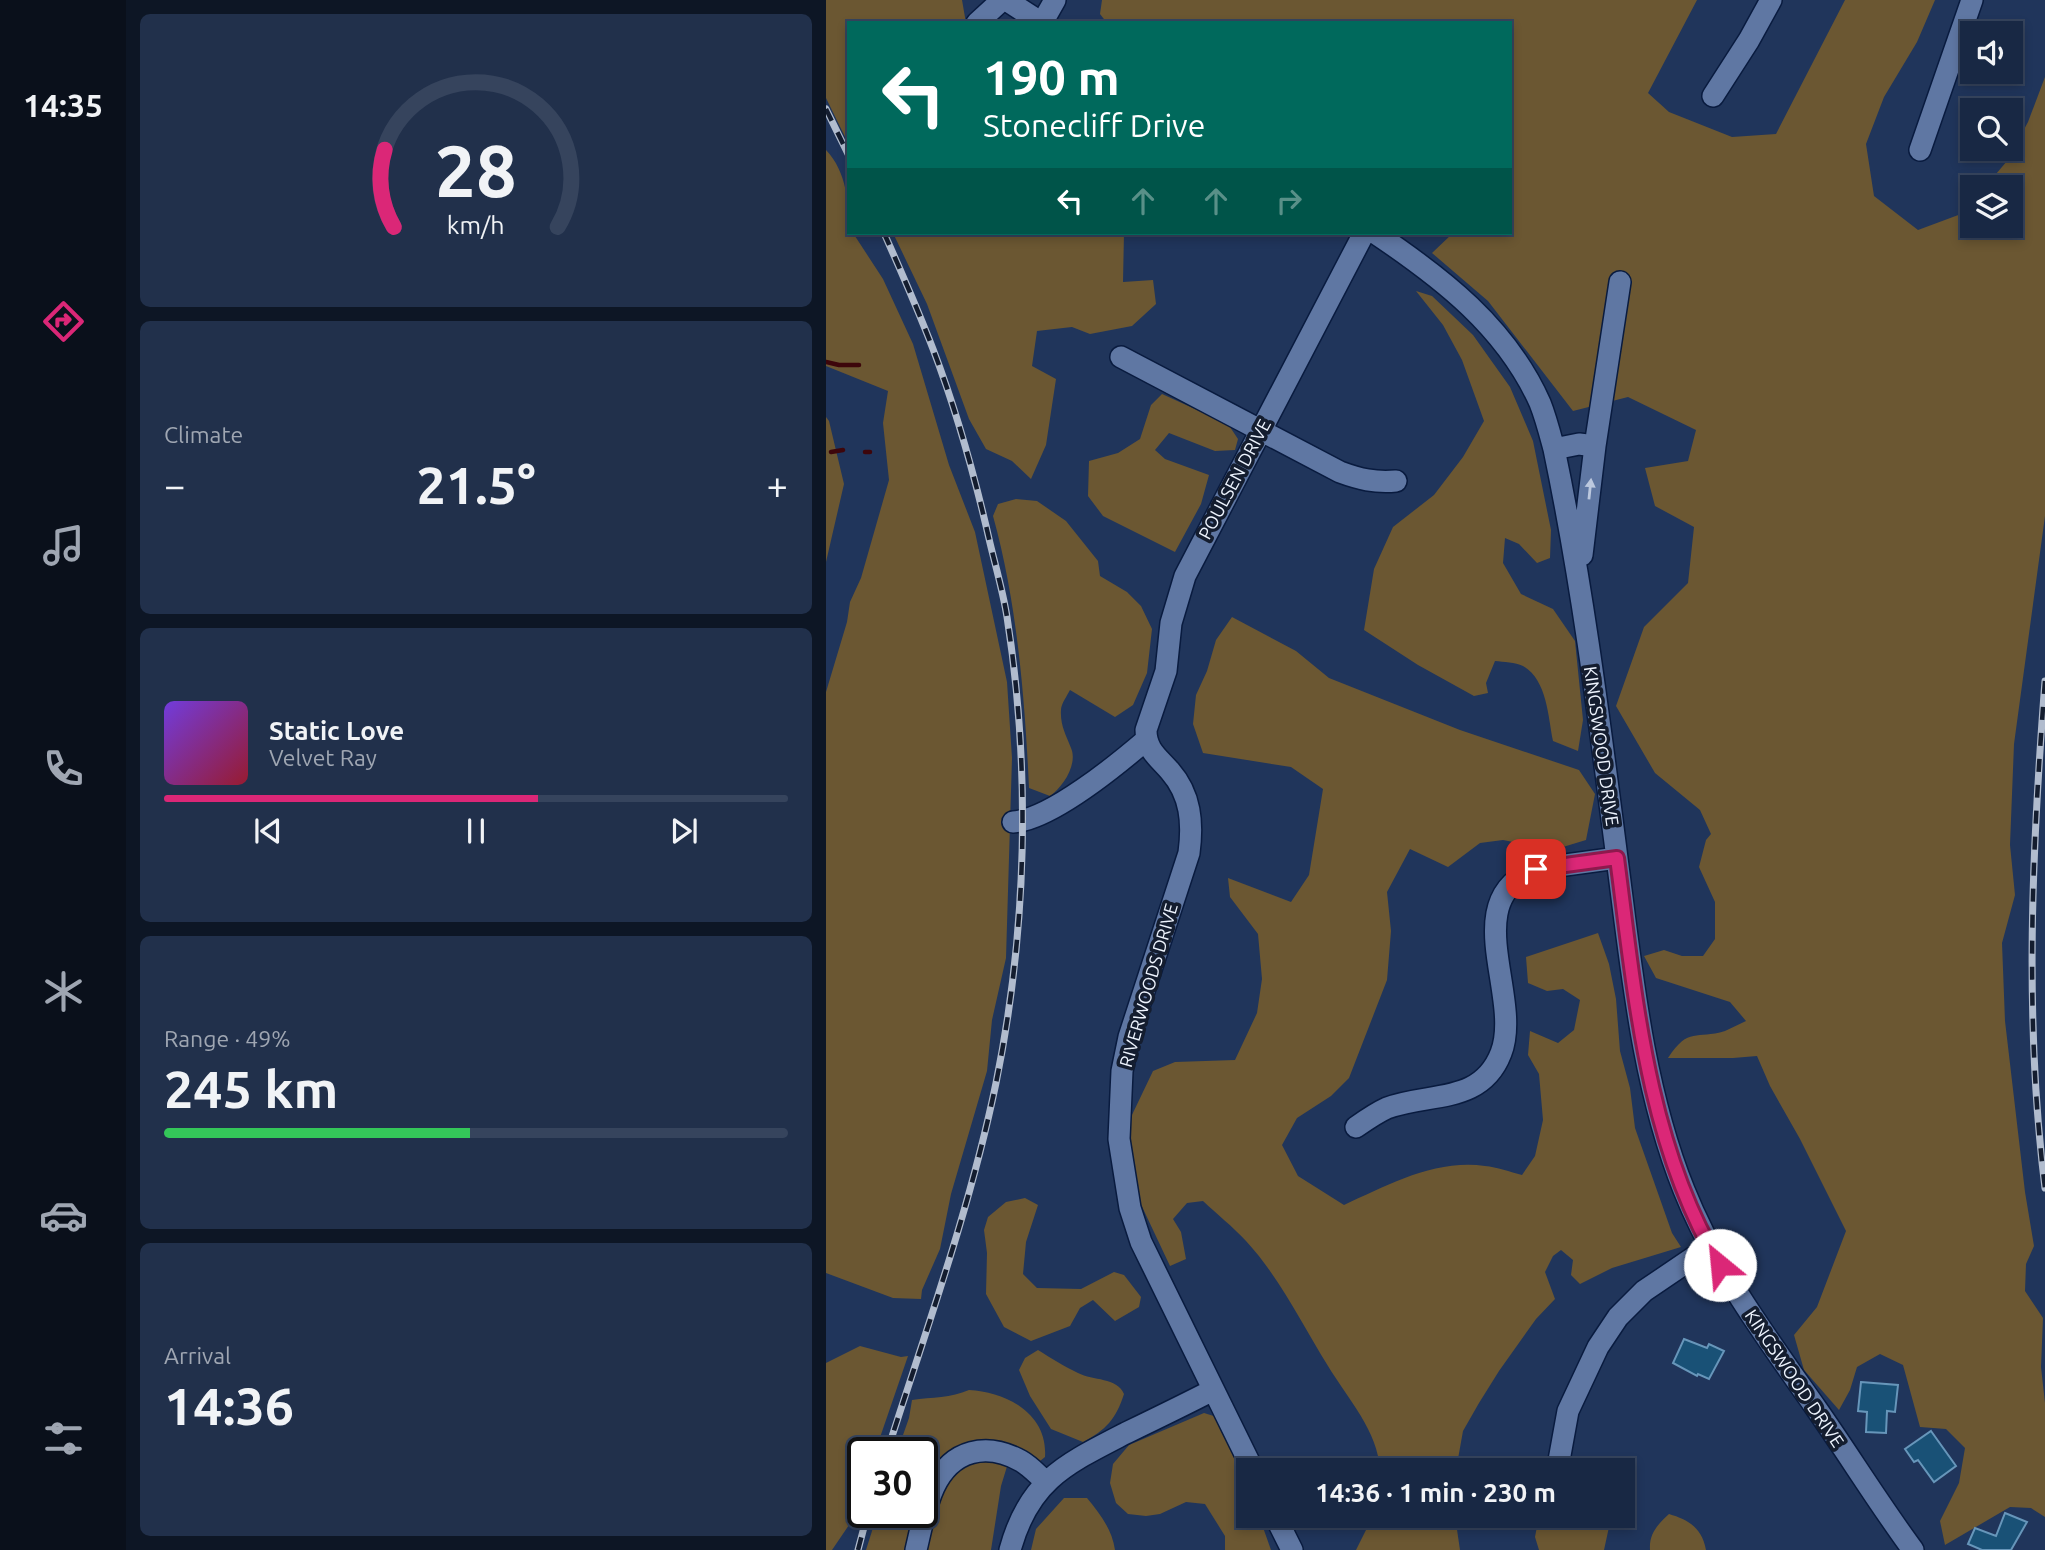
<!DOCTYPE html>
<meta charset="utf-8">
<style>
body{margin:0;font-family:Ubuntu,sans-serif;background:#21304b;color:#f1f3f6;height:100vh;display:flex;flex-direction:column;font-size:26px;white-space:nowrap}
*{box-sizing:border-box;margin:0}
p{font-size:23px;color:#9fa6b2}
.icon{flex:none;width:38px;height:38px;fill:none;stroke:currentColor;stroke-width:2;stroke-linecap:round;stroke-linejoin:round}
.map{position:relative;flex:1;overflow:hidden}
.panel{display:flex;flex-direction:column;gap:14px;padding:14px;background:#0d1625;width:700px}
.panel>*{flex:none}
.hud{position:absolute;left:21px;top:21px;width:665px;height:214px;border-radius:0px;box-shadow:0 4px 10px #0003,0 0 0 2px #36445d;background:#00695c;color:#fff;overflow:hidden}
.buttons{position:absolute;left:1134px;top:21px;display:grid;gap:14px}
.buttons a{display:grid;place-items:center;width:63px;height:63px;border-radius:0px;background:#182844;box-shadow:0 4px 10px #0003,0 0 0 2px #36445d;font-size:35px}
.speed{position:absolute;left:21px;top:1437px;display:flex;gap:14px;font-size:35px;font-weight:700;text-align:center}
.speed>*{display:grid;place-content:center;width:91px;height:91px;border-radius:50%;background:#182844;box-shadow:0 4px 10px #0003,0 0 0 2px #36445d;line-height:1}
.speed .limit{border:4px solid #111;border-radius:10px;background:#fff;color:#111}
.pin{position:absolute;display:grid;place-items:center;width:60px;height:60px;color:#fff;margin:-30px;border-radius:14px;box-shadow:0 4px 10px #0006}
.me{position:absolute;width:77px;margin:-38px;rotate:332deg;stroke-linejoin:round;filter:drop-shadow(0 0 5px #0008)}
.turn{display:flex;align-items:center;gap:24px;height:147px;padding:0 21px;font-size:32px}
.turn .icon{width:91px;height:91px;stroke-width:2.5}
.turn b{display:block;font-size:49px;line-height:60px}
.lanes{display:flex;align-items:center;height:66px;padding:0 21px;background:#0003;justify-content:center;gap:35px;direction:ltr}
.lanes .off{opacity:.35}
.big{font-size:52px;font-weight:700;line-height:1.1}
.panel .widget{flex:1;display:flex;flex-direction:column;justify-content:center;gap:10px;min-width:0;padding:0 24px;border-radius:10px;background:#21304b}
.panel .dial{align-items:center;gap:0}
.dial svg{height:182px;overflow:visible;fill:none;stroke:#36445d;stroke-width:7;stroke-linecap:round;text-anchor:middle}
.dial text{fill:#f1f3f6;stroke:none}
.song{display:flex;align-items:center;gap:21px}
.cover{width:84px;height:84px;border-radius:10px;background:linear-gradient(135deg,hsl(260 70% 55%),hsl(350 70% 35%))}
.played{height:7px;border-radius:4px;background:linear-gradient(90deg,#db2777 60%,#36445d 60%)}
.keys{display:flex;justify-content:space-around;direction:ltr}
.heat{display:flex;justify-content:space-between;align-items:center;font-size:38px;direction:ltr}
.charge{height:10px;border-radius:5px;background:linear-gradient(90deg,#34c759 49%,#36445d 0)}
.trip{position:absolute;left:410px;top:1458px;width:399px;height:70px;border-radius:0px;background:#182844;box-shadow:0 4px 10px #0003,0 0 0 2px #36445d;font-weight:700;line-height:70px;text-align:center}
main{display:flex;flex:1;min-height:0}
.tab-bar{display:flex;flex-direction:column;width:126px;justify-content:space-around;align-items:center;background:#0a101b;color:#9fa6b2}
.tab-bar .icon{width:49px;height:49px}
.tab-bar .on{color:#db2777}
.tab-bar b{font-size:32px;color:#f1f3f6}
.map>svg:first-child{display:block}
.green{fill:#6b5732}
.lines{fill:none;stroke-linecap:round;stroke-linejoin:round}
.stream{stroke:#3d060b;stroke-width:4.5}
.building{fill:#195176;stroke:#6796ba;stroke-width:2}
.minor-casing{stroke:#091b3f;stroke-width:24}
.minor{stroke:#5f77a3;stroke-width:21}
.rail-casing{stroke:#b1bcce;stroke-width:7}
.rail{stroke:#141d2f;stroke-width:4.5;stroke-dasharray:13;stroke-linecap:butt}
.oneway{fill:#bcc8de}
.route-casing{stroke:#8e194d;stroke-width:18}
.route{stroke:#db2777;stroke-width:12}
.labels{text-anchor:middle;dominant-baseline:central;stroke-width:7;stroke-linejoin:round;paint-order:stroke}
.street-label{font-size:18px;fill:#eef4fe;stroke:#141d2f}
</style>
<main>
<nav class="tab-bar">
<b>14:35</b>
<svg class="icon on" aria-label="directions" viewBox="0 0 24 24"><path d="M12 3l9 9-9 9-9-9zM9 14v-3h6M13 9l2 2-2 2"/></svg>
<svg class="icon" aria-label="music" viewBox="0 0 24 24"><path d="M9 18V5l10-2v13"/><circle cx="6" cy="18" r="3"/><circle cx="16" cy="16" r="3"/></svg>
<svg class="icon" aria-label="phone" viewBox="0 0 24 24"><path d="M5 4h4l2 5-3 2q2 4 5 5l2-3 5 2v4C11 20 4 13 5 4z"/></svg>
<svg class="icon" aria-label="climate" viewBox="0 0 24 24"><path d="M12 3v18M4 7l16 10M4 17L20 7"/></svg>
<svg class="icon" aria-label="car" viewBox="0 0 24 24"><path d="M5 17H2v-5l4-1 3-4h7l3 4 3 1v5h-3M9 17h6M6 11h13"/><circle cx="7" cy="17" r="2"/><circle cx="17" cy="17" r="2"/></svg>
<svg class="icon" aria-label="filters" viewBox="0 0 24 24"><path d="M4 7h16M4 17h16"/><circle cx="9" cy="7" r="2"/><circle cx="15" cy="17" r="2"/></svg>
</nav>
<section class="panel">
<div class="widget dial"><svg viewBox="0 0 100 80">
<path d="M14 69A42 42 0 1 1 86 69"/>
<path d="M14 69A42 42 0 0 1 10 35" stroke="#db2777"/>
<text x="50" y="56" font-size="32" font-weight="700">28</text>
<text x="50" y="72" font-size="11">km/h</text>
</svg></div>
<div class="widget"><p>Climate</p>
<div class="heat"><a>−</a><b class="big">21.5°</b><a>+</a></div>
</div>
<div class="widget">
<div class="song"><i class="cover"></i><div><b>Static Love</b><p>Velvet Ray</p></div></div>
<div class="played"></div>
<div class="keys"><svg class="icon" aria-label="previous" viewBox="0 0 24 24"><path d="M18 5L8 12l10 7zM5 5v14"/></svg><svg class="icon" aria-label="pause" viewBox="0 0 24 24"><path d="M8 5v14M16 5v14"/></svg><svg class="icon" aria-label="next" viewBox="0 0 24 24"><path d="M6 5l10 7-10 7zM19 5v14"/></svg></div>
</div>
<div class="widget"><p>Range · 49%</p><b class="big">245 km</b><div class="charge"></div></div>
<div class="widget"><p>Arrival</p><b class="big">14:36</b></div>
</section>
<div class="map">
<svg width="1219" height="1550" viewBox="0 0 1219 1550">
<rect width="100%" height="100%" fill="#20355b"/>
<path class="green" d="M0,0h136l4,23h-117v122l-23,-47z
M276,0h595l-49,93 21,19 63,25 44,-3 69,-134h90l-18,42 -33,55 -18,47 8,52 44,34 43,-16 11,-13v25h39v-39h-26l22,-26 21,-39 17,-45v439l-31,228 -4,101 5,50 -13,48 3,78 20,171 9,54 -8,18 -1,27 18,27 -2,49 4,36v114l-14,-9 -21,-1 -65,38 -5,-24 19,-38 6,-35 -19,-19 -26,-2 -17,-62 -23,-11 -23,13 -7,23 -11,20 -35,-40 -10,-35 23,-28 29,-76 -46,-92 -30,-53 -13,-30 -24,2h-65c21,-32 28,-18 57,-27 7,-3 14,-7 21,-10l-16,-19 -74,-24 -12,-22 20,-6 18,6h21l12,-17v-37l-16,-35 7,-27 5,-6 -11,-24 -45,-37 -39,-67 28,-79 44,-44 6,-56 -39,-21 -10,-38 43,-7 8,-31 -68,-33 -55,14 -85,-110 -56,-48 21,-20h57v-156l3,-17 -3,-1v-36h-403l-7,-9z
M0,150c21,22 23,54 23,83h4l30,46 30,65 36,121 26,67 32,150 5,76 -6,200 -14,62 -5,51 -36,123 -11,55 -18,41 -1,9 -28,-1 -67,-25v-581l21,-70 3,-20 11,-24 28,-98 -6,-57 5,-32 -62,-25z
M67,233h231l-1,49 30,-2 3,24 -24,22 -42,8 -18,-7 -35,4 -5,35 24,13 -10,66 -15,34 -19,-18 -26,-12 -17,-30 -42,-115z
M590,291l16,5 41,39 37,52 23,54 18,89 -1,28 -13,5 -18,-19 -14,-6 -2,25 18,31 32,15 22,32 8,79 -5,31 -25,-10c-5,-25 -6,-61 -30,-75 -8,-4 -19,-4 -28,-5l-9,22 2,10 -14,3 -56,-31 -54,-35 10,-61 19,-42 41,-32 29,-38 21,-36 -22,-61 -19,-35z
M336,394l66,30 10,15 -3,11 -20,1 -46,-18 -14,17 10,9 44,16 -8,29 -26,48 -72,-36 -15,-20 1,-35 29,-8 22,-14 11,-34z
M0,417l3,4 15,63 -18,78z
M190,499l21,2 29,20 32,40 2,15 27,16 14,14 11,23 -5,44 -14,32 -18,12 -45,-27c-3,6 -9,14 -9,20 -1,15 5,25 10,38 7,16 -8,39 -21,48l-21,-8c-4,-89 -12,-186 -36,-272l5,-12z
M406,617l64,34 33,27 131,52 119,40 16,24 -9,46 -33,10 -50,-10 -23,3 -32,24 -38,-18 -23,43 4,39 -4,49 -38,98 -18,18 -34,22 -15,27 16,31 46,29c44,-20 91,-46 141,-39 12,1 25,6 37,9l13,-19 8,-36 -4,-46 -11,-19 2,-24 28,12 16,-13 6,-30 -17,-11 -16,2 -19,-8 -2,-26 72,-24 11,31 7,35 4,52 10,37 5,40 37,105 9,14 -69,21 -32,16 -9,-9 2,-15 -12,-10 -8,6 -8,16 10,27 -19,20 -37,52 -20,32 -16,28 -7,39h-76c-2,-39 -32,-71 -52,-104 -26,-42 -48,-88 -82,-125 -13,-14 -29,-27 -43,-40l-16,2 -14,16 8,13 5,27 -16,7 -33,-70 -7,-47 1,-32 22,-46 22,-9 60,-2 22,-47 5,-34 -4,-45 -28,-37 -2,-19 63,24 18,-27 14,-86 -32,-22 -88,-14 -10,-29 3,-29 11,-24 9,-31z
M199,1198l13,7 -12,37 -3,32 14,14 44,1 33,-17 10,3 17,22 -2,10 -24,14 -22,-21 -13,8 -10,18 -39,15 -27,-14 -18,-33 1,-41 -3,-23 4,-13 18,-15z
M34,1346l41,11 7,-1 -33,96h-12v30l-14,43 -17,25h-6v-187z
M212,1350c13,8 27,17 40,23 15,8 39,4 46,21 -8,25 -18,36 -41,48l-32,-13 -21,-33 -11,-26 6,-12z
M143,1390c38,2 79,24 76,67l-5,4 -17,-4 -10,-10 -12,39 -10,64h-125l12,-38h44v-60h-25l12,-34 3,-18c20,-3 39,-2 57,-10z
M378,1413l13,4 31,68v31h11l12,34h-46v-14l-20,-32 -19,-2 -26,12 -14,2 -18,-2 -12,-11 -6,-20 3,-19 16,-19z
M238,1498h23c13,16 25,31 28,52h-84l5,-21z
M843,1514c20,6 33,14 37,36h-56c-1,-16 7,-25 19,-36z
M547,1516h82l5,34h-104z
M713,1516h62l8,11 -5,23h-65l-4,-13z"/>
<g class="lines">
<path class="stream" d="M0,362l13,3h20
M5,452l12,-2
M39,452h5"/>
</g>
<path class="building" d="M858,1339l23,9 2,-4 15,7 -15,28 -11,-5 -1,2 -24,-13z
M1035,1382l37,3 -3,27 -8,-1 -1,22 -20,-1 1,-20 -9,-1z
M1105,1431l25,35 -22,16 -16,-22 -4,2 -9,-13z
M1179,1513l22,9 -16,28h-29l-14,-6 7,-16 21,8z"/>
<g class="lines">
<defs>
<path id="minor" d="M180,0l36,23
M151,23l25,-23
M216,23l13,-23
M887,96l36,-56 22,-40
M1094,150l52,-150
M549,233c67,45 131,94 165,170 6,15 10,31 14,46
M794,282l-25,164 -16,-2 -25,5c29,138 46,277 64,417 14,108 25,222 66,324 32,80 83,148 132,218 33,47 63,96 97,142
M295,357l219,115c19,7 35,11 56,9
M756,555l13,-109
M187,822c37,-2 105,-58 133,-82
M530,1127c10,-7 20,-14 31,-19 42,-16 94,-3 114,-55 22,-57 -45,-153 35,-184l81,-11
M732,1466l10,-55 30,-64 20,-30 26,-26 65,-44
M427,1470l-112,-228 -11,-34 -11,-69 3,-68 7,-34 60,-184c4,-30 2,-58 -19,-82 -12,-14 -24,-21 -24,-41l20,-59 5,-48 14,-47 179,-343
M449,1516l17,34
M90,1550c5,-21 9,-44 18,-63 18,-38 53,-45 87,-26 9,5 17,14 25,21
M184,1550c19,-70 56,-86 116,-117 29,-14 58,-28 87,-43"/>
</defs>
<use href="#minor" class="minor-casing"/>
<use href="#minor" class="minor"/>
<defs>
<path id="rail" d="M0,109l23,47
M58,233c17,38 34,77 49,116 24,63 42,128 57,194 6,25 13,49 17,74 24,153 20,314 -11,466 -26,126 -70,247 -109,369
M1219,681c-13,169 -21,338 0,507
M32,1550l10,-38"/>
</defs>
<use href="#rail" class="rail-casing"/>
<use href="#rail" class="rail"/>
</g>
<defs><path id="oneway-solid" d="M-6-.8H1V-3.2L6.5 0L1 3.2V.8H-6Z" transform="scale(1.75)"/></defs>
<use class="oneway" href="#oneway-solid" transform="translate(764 489) rotate(-84)"/>
<g class="lines">
<defs>
<path id="route" d="M710,869l81,-11c18,137 30,286 103,407"/>
</defs>
<use href="#route" class="route-casing"/>
<use href="#route" class="route"/>
</g>
<g class="labels">
<g class="street-label">
<text transform="translate(408 479) rotate(-62)">POULSEN DRIVE</text>
<text transform="translate(776 746) rotate(82)">KINGSWOOD DRIVE</text>
<text transform="translate(322 985) rotate(-74)">RIVERWOODS DRIVE</text>
<text transform="translate(969 1378) rotate(56)">KINGSWOOD DRIVE</text>
</g>
</g>
</svg>
<div class="buttons">
<a><svg class="icon" aria-label="sound" viewBox="0 0 24 24"><path d="M4 9h4l5-4v14l-5-4H4zM17 9q2 3 0 6"/></svg></a>
<a><svg class="icon" aria-label="search" viewBox="0 0 24 24"><circle cx="10" cy="10" r="6"/><path d="M15 15l6 6"/></svg></a>
<a><svg class="icon" aria-label="layers" viewBox="0 0 24 24"><path d="M12 4l9 5-9 5-9-5zM3 14l9 5 9-5"/></svg></a>
</div>
<div class="speed"><div class="limit">30</div></div>
<div class="pin" style="left:710px;top:869px;background:#d93025"><svg class="icon" aria-label="arrive" viewBox="0 0 24 24"><path d="M6 21V4h12l-3 4 3 4H6"/></svg></div>
<svg class="me" style="left:894px;top:1265px" viewBox="-20 -20 40 40"><circle r="19" fill="#fff"/><path d="M0-13L10 11 0 6-10 11z" fill="#db2777"/></svg>
<div class="trip">14:36 · 1 min · 230 m</div>
<div class="hud">
<div class="turn"><svg class="icon" aria-label="left" viewBox="0 0 24 24"><path d="M17 20v-9H6M10 6l-5 5 5 5"/></svg><div><b>190 m</b>Stonecliff Drive</div></div>
<div class="lanes"><svg class="icon" aria-label="left" viewBox="0 0 24 24"><path d="M17 20v-9H6M10 6l-5 5 5 5"/></svg><svg class="icon off" aria-label="ahead" viewBox="0 0 24 24"><path d="M12 20V5M6 11l6-6 6 6"/></svg><svg class="icon off" aria-label="ahead" viewBox="0 0 24 24"><path d="M12 20V5M6 11l6-6 6 6"/></svg><svg class="icon off" aria-label="right" viewBox="0 0 24 24"><path d="M7 20v-9h11M14 6l5 5-5 5"/></svg></div>
</div>
</div>
</main>
